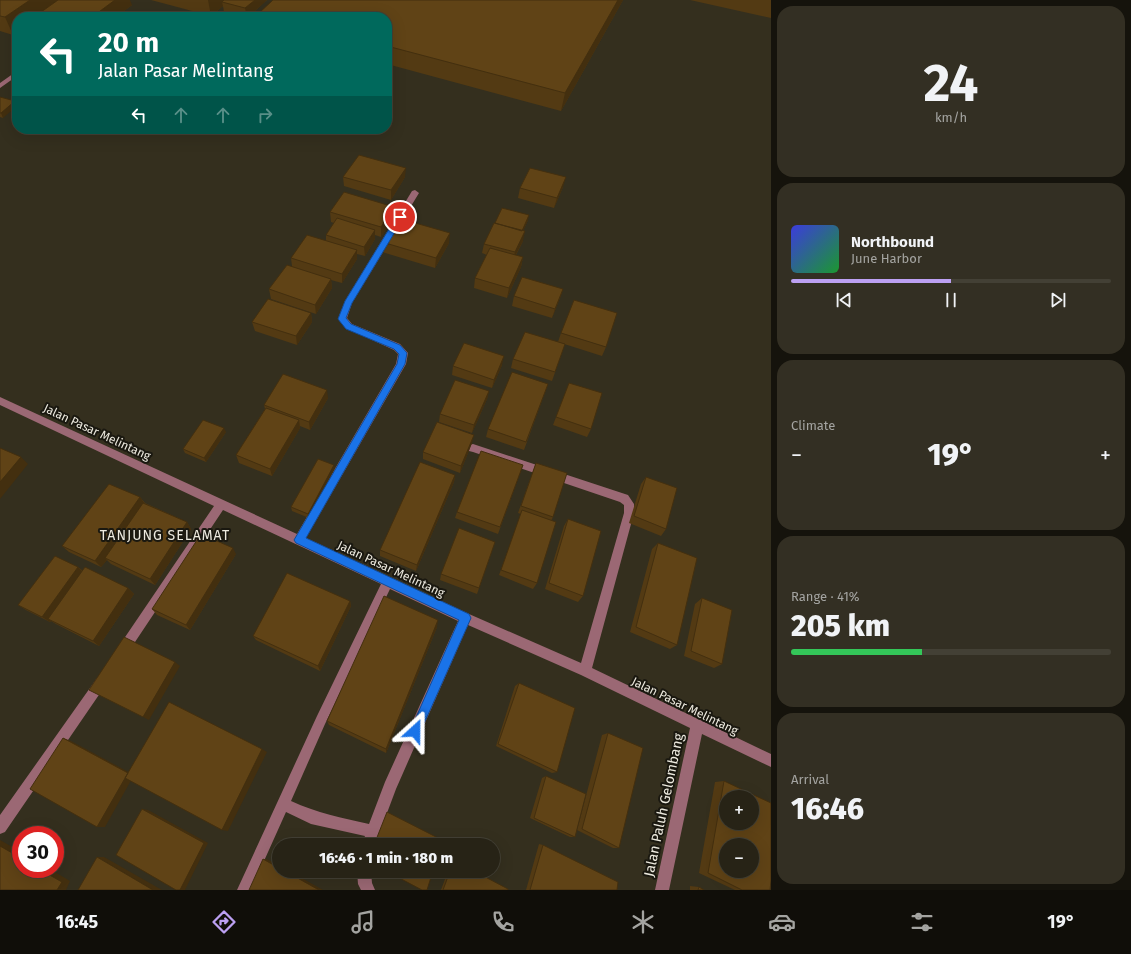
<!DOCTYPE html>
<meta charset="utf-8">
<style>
body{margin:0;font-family:"Fira Sans",sans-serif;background:#332f23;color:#f1f3f6;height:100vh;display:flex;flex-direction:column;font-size:15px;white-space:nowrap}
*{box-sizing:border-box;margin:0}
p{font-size:13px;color:#a4a4a1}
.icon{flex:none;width:22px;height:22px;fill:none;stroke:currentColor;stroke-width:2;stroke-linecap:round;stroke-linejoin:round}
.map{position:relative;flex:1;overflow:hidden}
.drawer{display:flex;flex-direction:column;gap:6px;padding:6px;background:#15130c;width:360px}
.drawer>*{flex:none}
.guide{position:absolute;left:12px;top:12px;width:380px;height:122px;border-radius:16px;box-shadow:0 4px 16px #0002,0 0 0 1px #434035;background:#00695c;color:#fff;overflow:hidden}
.fabs{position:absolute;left:719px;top:790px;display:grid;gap:8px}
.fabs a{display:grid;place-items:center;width:40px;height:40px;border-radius:50%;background:#272316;box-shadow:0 4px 16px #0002,0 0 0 1px #434035;font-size:20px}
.speed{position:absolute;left:12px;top:826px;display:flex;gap:8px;font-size:20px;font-weight:700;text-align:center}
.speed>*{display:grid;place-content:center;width:52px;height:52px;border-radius:50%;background:#272316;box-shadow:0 4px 16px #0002,0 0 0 1px #434035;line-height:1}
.speed .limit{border:6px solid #d22;background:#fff;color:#111}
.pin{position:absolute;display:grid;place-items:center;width:34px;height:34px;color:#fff;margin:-17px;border:2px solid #fff;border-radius:50%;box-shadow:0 1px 4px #0007}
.me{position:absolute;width:44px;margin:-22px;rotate:24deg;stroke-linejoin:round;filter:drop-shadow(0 0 3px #0008)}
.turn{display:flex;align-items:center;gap:14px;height:84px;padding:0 20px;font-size:18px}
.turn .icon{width:52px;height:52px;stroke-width:2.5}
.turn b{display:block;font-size:28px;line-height:34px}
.lanes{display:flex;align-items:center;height:38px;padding:0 20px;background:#0003;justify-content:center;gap:20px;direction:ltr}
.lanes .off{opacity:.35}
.big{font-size:30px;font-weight:800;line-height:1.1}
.drawer .card{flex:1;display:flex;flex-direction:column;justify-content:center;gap:6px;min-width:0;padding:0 14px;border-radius:16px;background:#332f23}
.drawer .dial{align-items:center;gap:0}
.dial b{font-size:52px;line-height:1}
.song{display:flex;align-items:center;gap:12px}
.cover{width:48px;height:48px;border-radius:6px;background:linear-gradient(135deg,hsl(240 70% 55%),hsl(130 70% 35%))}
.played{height:4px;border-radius:2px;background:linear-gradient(90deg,#bca0f2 50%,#434035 50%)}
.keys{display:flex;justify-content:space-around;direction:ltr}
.heat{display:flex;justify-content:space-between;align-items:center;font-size:22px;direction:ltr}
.charge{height:6px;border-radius:3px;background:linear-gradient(90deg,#34c759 41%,#434035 0)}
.trip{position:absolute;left:272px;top:838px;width:228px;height:40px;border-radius:20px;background:#272316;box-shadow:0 4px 16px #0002,0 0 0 1px #434035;font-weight:800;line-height:40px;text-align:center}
.dock{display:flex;height:64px;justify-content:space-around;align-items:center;background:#100e09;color:#a4a4a1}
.dock .icon{width:28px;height:28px}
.dock .current{color:#bca0f2}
.dock b{font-size:18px;color:#f1f3f6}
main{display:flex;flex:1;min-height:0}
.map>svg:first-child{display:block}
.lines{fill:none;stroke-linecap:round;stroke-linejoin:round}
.minor{fill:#9b6874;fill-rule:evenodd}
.wall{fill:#533a13}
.shaded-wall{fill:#432f0f}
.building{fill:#604316;stroke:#432f0f;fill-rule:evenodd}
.route{fill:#1a73e8;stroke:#114b97}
.labels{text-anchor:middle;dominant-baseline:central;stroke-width:4;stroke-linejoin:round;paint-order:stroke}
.street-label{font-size:12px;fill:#edeadf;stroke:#1a1810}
.quarter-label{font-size:14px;letter-spacing:1px;fill:#edeadf;stroke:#1a1810}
.near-street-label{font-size:14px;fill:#edeadf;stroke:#1a1810}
</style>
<main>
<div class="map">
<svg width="771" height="890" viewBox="0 0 771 890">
<rect width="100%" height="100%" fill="#342f1e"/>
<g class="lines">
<path class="minor" d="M17,71v5l-17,12v-5z
M415,190l4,3 -67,110 -5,15 5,6 48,20 8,9 -2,11 -100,174 163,76 112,49 43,-150v-8l-4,-3 -147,-50 -4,-1 -1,-3 1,-3 4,-1 155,51 6,9v9l-42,155 179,86v13l-69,-33 -33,156h-14l35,-162 -109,-53 -113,-50 -72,164 -21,56h-14l4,-9 -54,-12 -25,-12 -35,78h-14l80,-174 64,-132 -158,-74 -96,144 -4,2 -4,-2 -2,-4 2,-4 95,-140 -214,-101v-8l297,137 99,-170 2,-10 -4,-4 -48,-22 -8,-9 7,-18 67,-110zM390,589l68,32 -73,161 -16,42c-27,-6 -52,-11 -78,-23l34,-77z
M101,676l4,2 2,4 -2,4 -100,146 -5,2v-19l97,-137z
M357,871h14l1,12 3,7h-14l-3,-6z"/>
</g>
<path class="wall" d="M0,0l132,5 -16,12h-99v15l-4,3 -13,-4z
M151,0h116l-19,17h-5l-19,-5 -1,-6 -12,10z
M623,0l-62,111 -174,-47v-47h-128v-4z
M690,0h81v18z
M0,97l3,21 -3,-1z
M343,177h62l-14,23 -47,-14z
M563,187l-9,21 -36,-10 2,-10z
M394,207v10l-13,20 -6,-2v4l-10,17 -8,-2v5l-15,24 -11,-3 1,8 -16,26 -45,-15 -2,-10 23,-23 -1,-8 35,-17v-6l8,-12 -3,-1 -1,-10z
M528,220l-5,11v10l-7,14 7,2 -2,10 -14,31 -33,-10 1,-10 12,-23 -5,-2 2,-9z
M382,242l67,1 -14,25 -53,-16z
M563,289l-3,9 -8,20 -40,-12 2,-10z
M311,313l1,9 -15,23 -42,-14 -3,-9z
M561,333l45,14 -4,9 -44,-14z
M565,344l-13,37 -41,-13 2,-9z
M502,365l-10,23 -40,-13 1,-9z
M548,384l-24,66 -38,-13 2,-8z
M489,391l-2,8 -15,34 -33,-11 1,-8z
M566,391l25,38 -4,8 -34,-12z
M328,398l-18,32 -10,-4v2l-28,48 -33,-13 -3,-8 29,-46 -1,-4z
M226,432l-20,30 -21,-9 -2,-4z
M472,443l-12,30 -37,-14v-7z
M536,463l17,54 -2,4 -14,62 -4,6 -34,-14 22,-61 -3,-1z
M523,465l-25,69 -43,-16 2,-6z
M335,468l-26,50 -17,-7 -1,-4z
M455,475l-1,7 -38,89 -36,-15v-6z
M646,477l20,52 -5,7 -32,-13 12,-39z
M140,497l5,6 42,19 4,7 -36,56 -44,-21 -4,-4 -6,7 -32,-15 -7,-6z
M568,519l15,77 -5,6 -33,-13 19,-63z
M495,542l-18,52 -37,-14 1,-6z
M658,543l19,102 -7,4 -40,-17 22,-83z
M236,554l-46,76 -33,-15 -5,-6z
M78,567l5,4 45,17 6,6 -35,52 -43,-22 -5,-3 -1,1 -24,-12 -8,-5z
M702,598l20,66 -8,4 -30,-12 11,-52z
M350,601l1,5 -31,65 -64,-31 -3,-4z
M437,627l-51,126 -57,-28 -2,-4z
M519,683l38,89 -5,1 -56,-27 19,-60z
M608,733l11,115h-6l-36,-18 25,-95z
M546,776l29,61h-5l-40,-19 12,-40z
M724,781l46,109h-35l-36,-17 16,-91z
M539,844l4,1 74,45h-91z
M448,871h26l34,19h-67z
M690,886l9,1 5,3h-14z"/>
<path class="shaded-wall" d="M30,0h34l-25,17h-22v15l-4,3 -8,-18z
M115,0h15l2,5 -16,12h-24z
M208,0h22l-8,2 1,4 -12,10z
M255,0h12l-19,17h-1l-2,-9z
M618,0h5l-62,111 4,-18z
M15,101l2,5 -14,12 -2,-5z
M406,168l-1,9 -14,23v-10z
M566,177l-3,10 -9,21 3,-10z
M394,207v10l-13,20v-10z
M529,215l-1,5 -8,18 1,-5z
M375,230v9l-10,17 -1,-9z
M525,231l-2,10 -11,21 3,-10z
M450,233l-1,10 -14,25 1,-10z
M357,250v9l-15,24v-9z
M523,257l-2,10 -14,31 2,-10z
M331,279l1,9 -16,26 -1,-9z
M563,289l-3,9 -8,20 3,-9z
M311,313l1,9 -15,23 -1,-9z
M504,356l-2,9 -10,23 2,-8z
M327,390l1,8 -18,32 -1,-8z
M489,391l-2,8 -15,34 2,-8z
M299,420l1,8 -28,48 -2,-7z
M224,428l2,4 -20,30 -2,-4z
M474,435l-2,8 -12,30 1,-7z
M21,457l7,7 -28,35v-17z
M334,465l1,3 -26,50 -1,-4z
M455,475l-1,7 -38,89 1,-6z
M140,497l5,7 -40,54 2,2 -6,7 -6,-6z
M187,522l4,7 -36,56 -5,-6z
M233,548l3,6 -46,76 -4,-5z
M78,567l6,6 -36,46 3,2 -1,1 -8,-5z
M128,588l6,6 -35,52 -6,-5z
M350,601l1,5 -31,65 -2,-5z
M438,620l-1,7 -51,126v-4z
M175,662l5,4 -31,54 -6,-3z
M63,738l8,3 63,34 -29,52h-8z
M262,749l5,3 -39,79 -6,-1z
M142,809l6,1 60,33 -23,47h-5z
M0,840l21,12v6l-21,-12z
M97,857h7l58,33h-9z
M263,859h3l13,6v3z
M39,869h11l20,12 -4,9h-9z
M285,871h4l34,19h-4z"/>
<path class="building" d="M0,0h30l-25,17 -5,-1z
M58,0h57l-23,17h-58z
M224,0h31l-10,8 -23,-6z
M273,0h345l-53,93 -178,-47v-29h-114l-14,-4z
M0,97l15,4 -14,12h-1z
M359,155l47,13 -15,22 -48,-13z
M530,168l36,9 -9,21 -37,-10z
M344,192l50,15 -13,20 -51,-15z
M502,208l27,7 -7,16 -27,-8z
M337,218l38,12 -11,17 -38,-12z
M398,218l52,15 -14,25 -54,-16z
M494,223l31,8 -10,21 -31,-8z
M307,235l50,15 -15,24 -51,-16z
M490,248l33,9 -14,31 -34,-10z
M287,265l44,14 -16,26 -46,-16z
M522,277l41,12 -8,20 -41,-13z
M268,299l43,14 -15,23 -44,-14z
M574,300l43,13 -11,34 -45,-14z
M525,332l40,12 -10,28 -42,-13z
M464,343l40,13 -10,24 -41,-14z
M512,372l36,12 -22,58 -38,-13z
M283,374l44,16 -18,32 -45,-17z
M455,380l34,11 -15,34 -34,-11z
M569,383l33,10 -11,36 -35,-12z
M266,408l33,12 -29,49 -34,-14z
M203,420l21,8 -20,30 -21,-9z
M437,422l37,13 -13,31 -38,-14z
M0,448l21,9 -21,25z
M481,451l42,14 -23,62 -43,-15z
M318,459l16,6 -26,49 -17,-7z
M420,462l35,13 -38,90 -37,-15z
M536,463l31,10 -14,44 -32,-11z
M646,477l31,11 -11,41 -32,-13z
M109,484l31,13 -45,64 -33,-15z
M143,503l44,19 -37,57 -45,-21z
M522,510l34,12 -19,61 -36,-13z
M568,519l33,12 -18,65 -34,-13z
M459,528l36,14 -16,46 -38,-14z
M201,534l32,14 -47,77 -34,-16z
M658,543l39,15 -20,87 -41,-18z
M55,556l23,11 -36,50 -24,-12z
M85,567l43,21 -35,53 -45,-22z
M287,573l63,28 -32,65 -65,-30z
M384,596l54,24 -52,129 -59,-28z
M702,598l30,12 -10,54 -31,-13z
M124,637l51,25 -32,55 -54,-27z
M519,683l56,25 -18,64 -59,-28z
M169,702l93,47 -40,81 -97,-52z
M608,733l35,15 -24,100 -37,-19z
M63,738l65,35 -31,54 -67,-38z
M546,776l40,18 -11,43 -41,-19z
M724,781l47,22v78l-1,9h-28l-34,-17zM726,797h26v26h-26zM726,845h26v26h-26z
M142,809l62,34 -24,47h-4l-60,-35z
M387,812l57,29 -2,4h-68z
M543,845l75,37 -1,8h-87z
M0,846l21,12v11h18l23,13 -5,8h-57z
M97,857l56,33h-75z
M263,859l16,9v3h6l34,19h-70z
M386,871h47l-6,19h-5z
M450,871h24l34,18v1h-65z
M699,887l5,3h-6z"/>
<path class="route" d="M400,215l4,2 -52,86 -6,15 5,6 49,21 7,8 -2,11 -99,174 163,76 2,4 -52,117 -4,1 -4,-1 -1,-4 49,-111 -163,-77 -2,-3 103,-176 2,-10 -5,-5 -48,-20 -8,-10 7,-18 52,-85z"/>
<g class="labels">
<g class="street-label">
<text transform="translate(97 432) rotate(25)">Jalan Pasar Melintang</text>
<text transform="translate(391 569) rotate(25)">Jalan Pasar Melintang</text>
<text transform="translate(685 706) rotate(26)">Jalan Pasar Melintang</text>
</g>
<g class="quarter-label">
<text x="165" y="535">TANJUNG SELAMAT</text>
</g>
<g class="near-street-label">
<text transform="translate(664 805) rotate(-78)">Jalan Paluh Gelombang</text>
</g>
</g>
</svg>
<div class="fabs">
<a>+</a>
<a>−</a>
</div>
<div class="speed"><div class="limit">30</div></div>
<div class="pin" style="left:400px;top:217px;background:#d93025"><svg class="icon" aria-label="arrive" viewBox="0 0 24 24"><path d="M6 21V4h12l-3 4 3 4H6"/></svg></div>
<svg class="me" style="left:415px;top:731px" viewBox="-20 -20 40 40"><path d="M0-17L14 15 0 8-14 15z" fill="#1a73e8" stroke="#fff" stroke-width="4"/></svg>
<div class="trip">16:46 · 1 min · 180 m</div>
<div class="guide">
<div class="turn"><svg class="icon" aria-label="left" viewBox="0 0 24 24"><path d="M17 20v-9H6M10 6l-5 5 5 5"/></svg><div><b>20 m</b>Jalan Pasar Melintang</div></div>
<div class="lanes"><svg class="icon" aria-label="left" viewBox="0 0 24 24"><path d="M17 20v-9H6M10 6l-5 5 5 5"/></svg><svg class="icon off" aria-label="ahead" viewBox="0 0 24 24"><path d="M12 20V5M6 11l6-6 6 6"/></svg><svg class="icon off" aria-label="ahead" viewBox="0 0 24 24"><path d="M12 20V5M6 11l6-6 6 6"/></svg><svg class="icon off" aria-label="right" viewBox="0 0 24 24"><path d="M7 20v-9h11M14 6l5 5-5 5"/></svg></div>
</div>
</div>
<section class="drawer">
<div class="card dial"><b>24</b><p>km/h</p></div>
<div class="card">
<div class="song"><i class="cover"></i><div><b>Northbound</b><p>June Harbor</p></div></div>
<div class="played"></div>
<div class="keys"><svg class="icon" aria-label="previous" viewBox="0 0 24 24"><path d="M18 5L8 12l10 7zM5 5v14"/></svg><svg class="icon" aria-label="pause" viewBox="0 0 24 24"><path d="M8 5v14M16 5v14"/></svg><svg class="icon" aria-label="next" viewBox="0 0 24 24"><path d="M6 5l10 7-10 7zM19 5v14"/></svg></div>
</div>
<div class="card"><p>Climate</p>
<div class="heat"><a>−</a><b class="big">19°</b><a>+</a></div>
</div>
<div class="card"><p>Range · 41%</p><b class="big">205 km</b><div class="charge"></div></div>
<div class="card"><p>Arrival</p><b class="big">16:46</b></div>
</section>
</main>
<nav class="dock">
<b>16:45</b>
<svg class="icon current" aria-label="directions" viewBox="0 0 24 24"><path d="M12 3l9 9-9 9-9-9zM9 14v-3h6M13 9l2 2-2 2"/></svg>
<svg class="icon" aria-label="music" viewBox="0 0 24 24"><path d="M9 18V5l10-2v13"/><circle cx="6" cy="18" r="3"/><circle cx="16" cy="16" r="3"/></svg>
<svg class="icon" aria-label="phone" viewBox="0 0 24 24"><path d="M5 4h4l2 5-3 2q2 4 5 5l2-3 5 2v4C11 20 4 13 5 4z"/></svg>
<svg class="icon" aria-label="climate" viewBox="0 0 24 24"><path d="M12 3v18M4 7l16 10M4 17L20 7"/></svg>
<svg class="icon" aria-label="car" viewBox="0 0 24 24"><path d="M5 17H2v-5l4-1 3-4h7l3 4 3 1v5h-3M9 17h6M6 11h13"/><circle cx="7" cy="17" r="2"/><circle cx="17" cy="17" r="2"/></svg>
<svg class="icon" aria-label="filters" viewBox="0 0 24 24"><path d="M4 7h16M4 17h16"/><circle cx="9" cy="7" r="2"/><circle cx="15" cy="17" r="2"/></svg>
<b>19°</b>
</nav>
